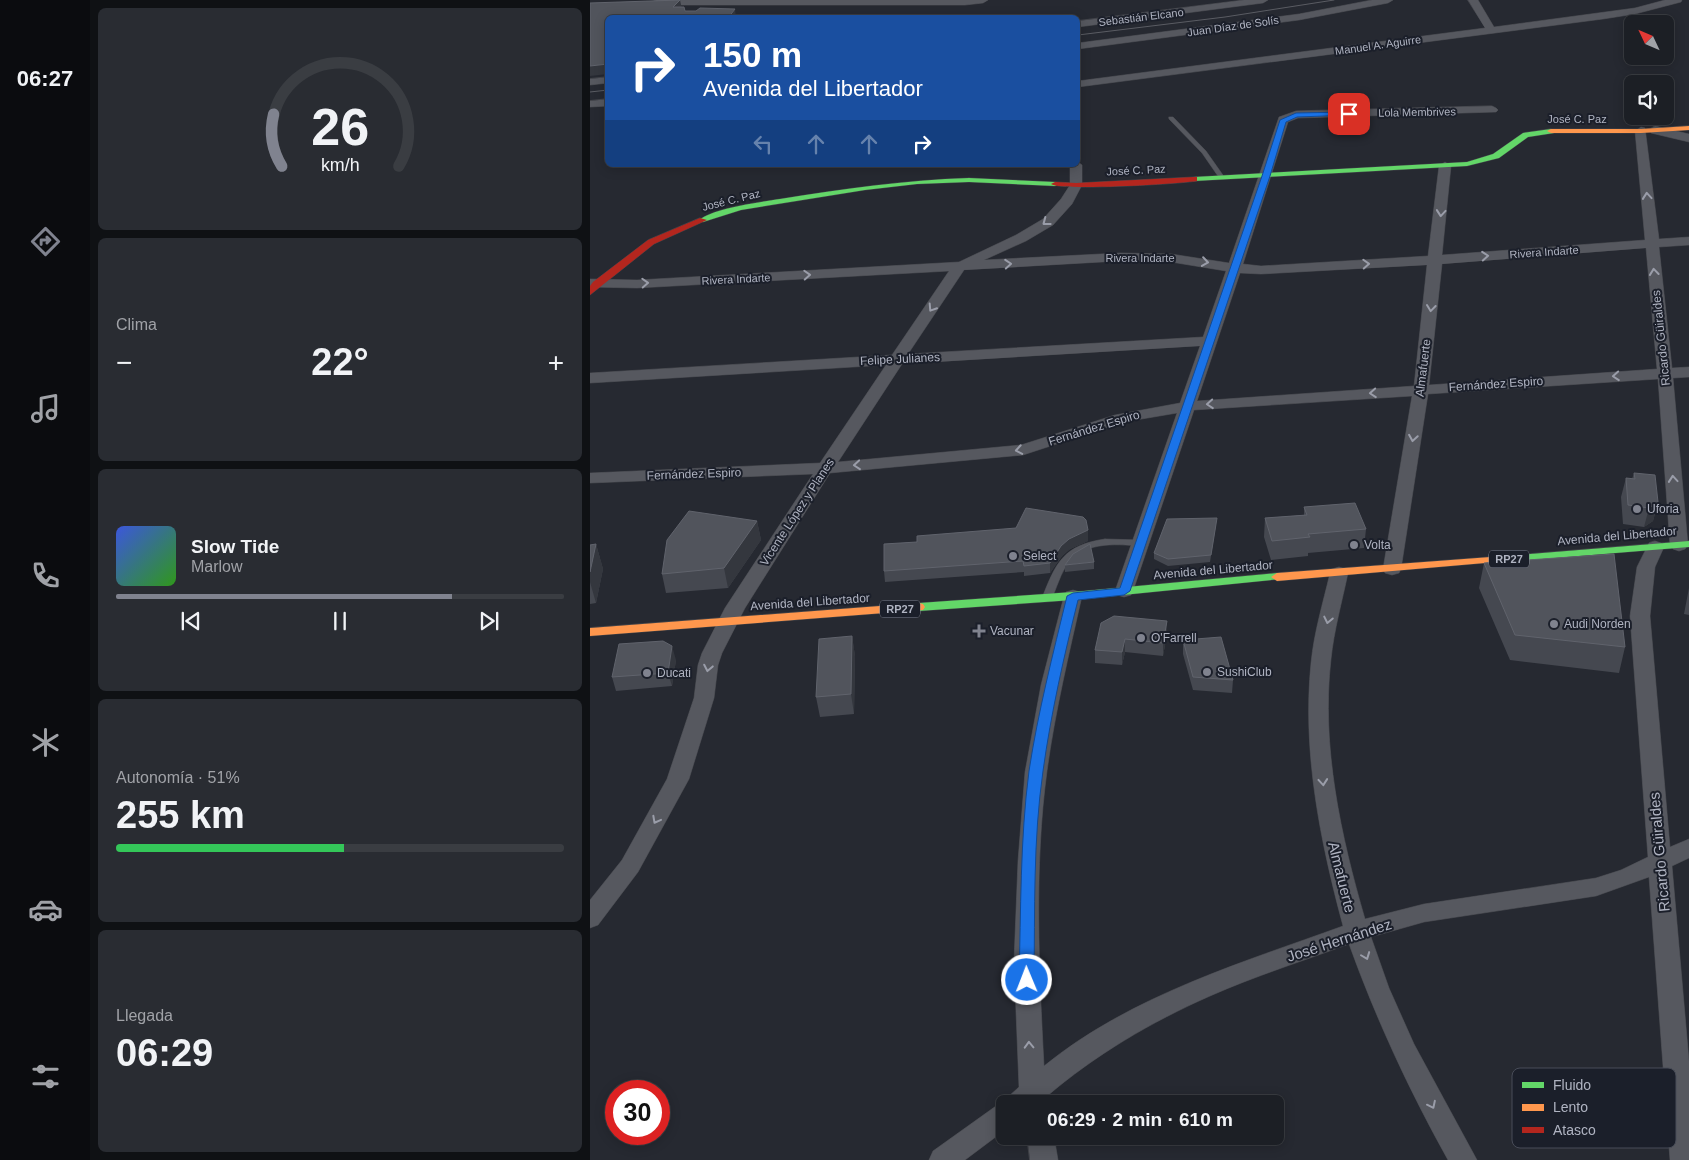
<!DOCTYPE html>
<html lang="es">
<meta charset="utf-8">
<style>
body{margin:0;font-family:Helvetica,sans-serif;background:#292c32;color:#f1f3f6;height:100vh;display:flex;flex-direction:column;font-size:19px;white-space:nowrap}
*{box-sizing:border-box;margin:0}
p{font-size:16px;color:#a0a2a7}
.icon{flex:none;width:28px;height:28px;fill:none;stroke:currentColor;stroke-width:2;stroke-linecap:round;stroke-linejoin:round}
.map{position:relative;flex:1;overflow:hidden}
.side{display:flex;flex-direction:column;gap:8px;padding:8px;background:#0f1114;width:500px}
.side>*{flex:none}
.top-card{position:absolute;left:15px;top:15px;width:475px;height:152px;border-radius:8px;box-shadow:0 2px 12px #0003,0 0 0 1px #3a3d42;background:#1a4fa0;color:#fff;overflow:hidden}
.needle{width:32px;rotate:314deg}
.tools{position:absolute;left:1034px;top:15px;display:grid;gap:10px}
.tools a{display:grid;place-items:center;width:50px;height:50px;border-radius:8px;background:#1c1f25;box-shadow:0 2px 12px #0003,0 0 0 1px #3a3d42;font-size:25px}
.speed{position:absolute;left:15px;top:1080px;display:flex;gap:10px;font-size:25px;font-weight:700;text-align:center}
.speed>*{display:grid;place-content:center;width:65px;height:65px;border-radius:50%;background:#1c1f25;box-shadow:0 2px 12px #0003,0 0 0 1px #3a3d42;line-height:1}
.speed .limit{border:8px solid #d22;background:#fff;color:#111}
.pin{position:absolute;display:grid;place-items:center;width:42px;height:42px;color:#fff;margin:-21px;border-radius:10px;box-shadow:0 2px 8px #0006}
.me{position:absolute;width:55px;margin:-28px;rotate:359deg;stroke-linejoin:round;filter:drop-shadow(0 0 4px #0008)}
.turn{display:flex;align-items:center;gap:18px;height:105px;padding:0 15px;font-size:22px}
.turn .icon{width:65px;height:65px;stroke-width:2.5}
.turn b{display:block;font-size:35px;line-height:42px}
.lanes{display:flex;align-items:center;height:48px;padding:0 15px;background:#0003;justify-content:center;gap:25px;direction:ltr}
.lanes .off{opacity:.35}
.big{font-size:38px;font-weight:700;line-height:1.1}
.side .widget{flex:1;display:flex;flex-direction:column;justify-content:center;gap:8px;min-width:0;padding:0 18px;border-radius:8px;background:#292c32}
.side .dial{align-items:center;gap:0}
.dial svg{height:130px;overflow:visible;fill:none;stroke:#3a3d42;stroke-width:7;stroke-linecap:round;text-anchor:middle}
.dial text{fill:#f1f3f6;stroke:none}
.song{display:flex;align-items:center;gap:15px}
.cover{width:60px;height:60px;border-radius:8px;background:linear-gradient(135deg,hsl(230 70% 55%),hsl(110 70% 35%))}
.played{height:5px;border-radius:2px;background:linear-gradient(90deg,#80838f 75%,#3a3d42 75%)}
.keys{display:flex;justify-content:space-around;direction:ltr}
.heat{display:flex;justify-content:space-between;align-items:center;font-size:28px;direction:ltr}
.charge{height:8px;border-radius:4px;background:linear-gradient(90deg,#34c759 51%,#3a3d42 0)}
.trip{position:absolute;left:406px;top:1095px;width:288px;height:50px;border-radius:8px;background:#1c1f25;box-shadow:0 2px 12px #0003,0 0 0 1px #3a3d42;font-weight:700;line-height:50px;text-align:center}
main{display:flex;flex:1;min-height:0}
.menu{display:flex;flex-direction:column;width:90px;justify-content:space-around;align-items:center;background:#0b0c0f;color:#a0a2a7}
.menu .icon{width:35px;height:35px}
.menu .active{color:#80838f}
.menu b{font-size:22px;color:#f1f3f6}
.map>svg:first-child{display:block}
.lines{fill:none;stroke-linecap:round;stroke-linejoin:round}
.lane-casing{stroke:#42444a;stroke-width:1}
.street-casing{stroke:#42444a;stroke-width:1}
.fast-casing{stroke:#42444a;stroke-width:1}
.slow-casing{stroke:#42444a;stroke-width:1}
.jam-casing{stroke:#42444a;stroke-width:1}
.lane{fill:#56585f;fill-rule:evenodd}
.street{fill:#56585f;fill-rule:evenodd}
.fast{fill:#63d668;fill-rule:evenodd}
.slow{fill:#ff974d;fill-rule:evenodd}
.jam{fill:#b3261e;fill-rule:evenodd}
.tram{stroke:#5a5c63;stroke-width:1}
.wall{fill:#454850}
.shaded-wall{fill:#34373e}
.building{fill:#51545c;stroke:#60636c}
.oneway{stroke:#9a9da9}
.route{fill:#1a73e8;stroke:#114b97}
.poi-dot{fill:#80838f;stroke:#1b1f2a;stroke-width:2}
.labels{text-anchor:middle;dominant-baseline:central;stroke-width:4;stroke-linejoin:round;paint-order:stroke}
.far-street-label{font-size:11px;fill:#b0b4c2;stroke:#1b1f2a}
.shield{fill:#1b1f2a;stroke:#838794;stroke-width:1}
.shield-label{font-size:11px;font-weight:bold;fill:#b0b4c2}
.street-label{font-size:12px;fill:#b0b4c2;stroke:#1b1f2a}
.poi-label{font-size:12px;fill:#b0b4c2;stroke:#1b1f2a;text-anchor:start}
.near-street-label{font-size:15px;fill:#b0b4c2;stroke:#1b1f2a}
.key{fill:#1b1f2a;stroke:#484c58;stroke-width:1}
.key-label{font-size:14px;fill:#b0b4c2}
</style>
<main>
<nav class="menu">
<b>06:27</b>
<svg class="icon active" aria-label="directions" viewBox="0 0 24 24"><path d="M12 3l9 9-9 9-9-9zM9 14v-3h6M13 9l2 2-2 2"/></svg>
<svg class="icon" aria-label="music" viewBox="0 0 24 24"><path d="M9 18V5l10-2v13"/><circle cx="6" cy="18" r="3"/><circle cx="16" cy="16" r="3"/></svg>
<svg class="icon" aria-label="phone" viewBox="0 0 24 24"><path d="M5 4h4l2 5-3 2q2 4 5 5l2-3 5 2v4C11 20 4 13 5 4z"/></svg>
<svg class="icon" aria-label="climate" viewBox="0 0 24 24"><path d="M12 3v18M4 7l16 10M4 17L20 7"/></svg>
<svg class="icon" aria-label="car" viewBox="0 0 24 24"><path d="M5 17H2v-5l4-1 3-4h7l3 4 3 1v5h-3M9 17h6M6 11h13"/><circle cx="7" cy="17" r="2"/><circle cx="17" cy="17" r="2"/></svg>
<svg class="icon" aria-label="filters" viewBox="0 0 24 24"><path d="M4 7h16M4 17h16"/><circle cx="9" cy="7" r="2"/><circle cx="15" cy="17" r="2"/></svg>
</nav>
<section class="side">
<div class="widget dial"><svg viewBox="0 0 100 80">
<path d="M14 69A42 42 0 1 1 86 69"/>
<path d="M14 69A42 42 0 0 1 9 37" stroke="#80838f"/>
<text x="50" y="56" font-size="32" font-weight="700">26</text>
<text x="50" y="72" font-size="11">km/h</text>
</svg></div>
<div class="widget"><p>Clima</p>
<div class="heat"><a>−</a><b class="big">22°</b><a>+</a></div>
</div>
<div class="widget">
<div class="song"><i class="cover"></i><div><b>Slow Tide</b><p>Marlow</p></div></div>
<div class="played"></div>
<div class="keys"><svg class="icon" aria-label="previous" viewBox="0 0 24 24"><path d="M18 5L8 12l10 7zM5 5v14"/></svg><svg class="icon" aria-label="pause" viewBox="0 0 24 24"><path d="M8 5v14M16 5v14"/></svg><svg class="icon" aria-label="next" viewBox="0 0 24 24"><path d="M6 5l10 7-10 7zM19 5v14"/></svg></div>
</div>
<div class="widget"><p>Autonomía · 51%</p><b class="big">255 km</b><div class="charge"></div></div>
<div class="widget"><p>Llegada</p><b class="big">06:29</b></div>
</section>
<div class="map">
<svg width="1099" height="1160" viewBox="0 0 1099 1160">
<rect width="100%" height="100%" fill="#262931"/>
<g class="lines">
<defs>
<path id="lane" d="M579,117h4l33,34 19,27 -1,1h-4l-18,-26 -33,-34z
M515,539l36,1 5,3 -5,3c-28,-2 -59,-5 -76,22 -6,10 -9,22 -14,32h-8l-1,-2c14,-36 22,-53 63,-59z"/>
<path id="street" d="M66,0h332l-5,3 -18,2h-313l-1,-2z
M654,0h24l-5,3 -185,24v-6z
M782,0h21l-5,3 -89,17 -221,29v-6l221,-29z
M878,0h10l16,27 141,-19 30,-8h17l-1,2 -46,12 -32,5 -525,68v-6l407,-53z
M18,77v6l-18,2v-6z
M18,99v7l-18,1v-6z
M902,106l4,2 2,2 -2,2 -198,6 -10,4 -45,142 18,2 167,-10 11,-90 6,-4 6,4 -9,89 203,-15 -10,-109 6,-4 4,1 14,111 30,-2v8l-30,2 13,121 17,-1v10l-16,1 15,167 -3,4 -6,2 -6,-2 -3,-4 -12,-166 -230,15 -27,175 -2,4 -7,2 -7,-2 -2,-4 29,-173 -218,14 -61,181 -2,4 -7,2 -7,-2 -2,-4 62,-178 -53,9 -101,33 -193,18 -85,135 -23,45 -4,12 -4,33 -25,81 -51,93 -40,53 -8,3v-28l32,-40 45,-81 27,-81 4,-33 4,-12 23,-45 88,-134 -223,9v-10l230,-10 66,-98 -296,18v-10l302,-18 57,-84 -312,17 -47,-1v-8l47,1 322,-18 57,-27 27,-16 18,-20 9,-14v-20h8v-3l4,3v20l-10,19 -19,21 -27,16 -42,19 136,-7 51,1 58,9 50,-146 17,-6zM1056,248l11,121 -228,16 13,-121zM530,261l51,1 55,9 -23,66 -295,17 56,-84zM837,265l-13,121 -217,15 43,-128 21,1zM610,346l-20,57 -65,12 -94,30 -183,17 64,-98z
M1065,126l34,8v8l-38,-9 -2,-3z
M1065,541l6,2 3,4 -9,20 -5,49 20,231 19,-8v19l-17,8 17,195v99h-19l-21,-283 -53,19 -172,26 -53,15 18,51 25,56 63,116h-29c-39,-70 -72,-141 -99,-216 -46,17 -94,32 -139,52 -59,26 -115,59 -164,101v7h-41v26l-40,30h-36l4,-9 63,-45 10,-4 3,-6 10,-9 -5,-126 4,-100 7,-89 16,-87 23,-89 2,-4 7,-2 7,2 2,4c-13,58 -27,116 -35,175 -13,96 -8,199 -3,295 86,-70 197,-103 299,-140 -23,-86 -41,-174 -32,-263 3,-31 12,-60 19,-90l2,-4 7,-2 7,2 2,4c-6,29 -14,57 -17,86 -10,88 10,177 34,260l59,-15 172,-26 25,-8 27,-13 -18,-241 7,-49 12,-24z
M437,1136h27l4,24h-28z"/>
<path id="fast" d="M961,129l4,2 -1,2 -26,4 -29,21 -32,8 -273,15 -4,-2 4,-2 273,-15 26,-8 30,-21z
M379,178l86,4 4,2 -4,2 -86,-4 -52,2 -52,6 -124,20 -38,12 -4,-2c15,-12 61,-18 81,-21 63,-10 125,-19 189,-21z
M1099,541v6l-185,15 -6,-3 6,-3z
M687,573l4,2 2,2 -2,2 -208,21 -154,11 -6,-4 6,-4 154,-11z"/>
<path id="slow" d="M1099,126v4l-48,3h-90l-4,-2 4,-2h90z
M914,556l4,1 2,2 -2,2 -231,20 -6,-4 6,-4z
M329,603l4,1 2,3 -2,3 -333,26v-8z"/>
<path id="jam" d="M604,177h3v4c-18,3 -136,10 -146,3l4,-2 21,1z
M110,218l7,2 -53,24 -64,51v-9l3,-4 55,-42z"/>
</defs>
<use href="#lane" class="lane-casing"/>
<use href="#street" class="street-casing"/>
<use href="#fast" class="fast-casing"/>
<use href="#slow" class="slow-casing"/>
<use href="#jam" class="jam-casing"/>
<use href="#lane" class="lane"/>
<use href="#street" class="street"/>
<use href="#fast" class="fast"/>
<use href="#slow" class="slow"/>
<use href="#jam" class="jam"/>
<path class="tram" d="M488,35l147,-18 109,-17
M0,92l18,-2"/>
</g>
<path class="wall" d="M1044,473l24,29 -5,19 -9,6 -21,-3 -2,-27 5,-19 6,1z
M714,507l62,22 -2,19 -56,5v3l-37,4 -7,-23 1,-19 39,-3z
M167,521l4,19 -33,48 -62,5 -4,-19z
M626,525l-6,37 -42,4 -14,-7v-6z
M498,541l-18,8 -8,7 -12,17 -26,3v-4l-139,10 -1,-11z
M6,544l7,25 -7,34 -6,1v-59z
M504,562v7l-29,3v-7z
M894,563l141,84 -6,26 -109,-13 -31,-72z
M1099,588v27l-5,-1z
M577,621v13l-4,22 -38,-4 -3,13 -27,-2v-13z
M262,636l3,20 -1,58 -34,3 -4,-20z
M593,640l50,40 -1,13 -39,-3 -10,-36z
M86,660l-4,26 -56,5 -4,-14z"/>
<path class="shaded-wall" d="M90,0l2,9 -9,-2z
M145,9l1,9h-8z
M18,64v10l-18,2v-10z
M1068,502l-5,19 -9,6 5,-19z
M167,521l4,19 -33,48 -4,-20z
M498,530v11l-18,8 -8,7 -12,17v-10l11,-17 8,-7z
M6,544l7,25 -7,34 -6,-21v-10z
M577,621v13l-4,22v-13z
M262,636l3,20 -1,58 -3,-20z
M535,639v13l-3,13v-13z
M82,646l4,14 -4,26 -4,-13z"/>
<path class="building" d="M90,0l-7,7h11l1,4h11l4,-3 35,1 -7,9h-120v46l-18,2v-63z
M1044,473l21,2 3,27 -9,6 -21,-3 -2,-27 9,1z
M765,503l11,26 -58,5 2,3 -38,4 -7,-23 42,-3 -3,-8z
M436,508l57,9 3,3 2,10 -19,9 -8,7 -11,17 -26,3 -1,-5 -139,10v-27l33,-2v-6l99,-8z
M99,511l68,10 -33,47 -62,6 5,-34z
M627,518l-6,37 -43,4 -14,-6 13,-34z
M6,544l-6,28v-27z
M500,544l4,18 -29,3 8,-11z
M1024,554l11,93 -110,-12 -31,-72z
M524,616l53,5 -4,22 -38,-4 -3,13 -27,-2 6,-27z
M262,636l-1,58 -35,3 3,-58z
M631,637l12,43 -40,-3 -10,-37z
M73,641l9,5 -4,27 -56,4 7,-33z"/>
<defs><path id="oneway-chevron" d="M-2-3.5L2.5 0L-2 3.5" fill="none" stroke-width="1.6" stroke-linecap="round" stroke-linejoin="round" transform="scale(1.25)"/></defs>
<g class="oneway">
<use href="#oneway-chevron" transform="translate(1057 196) rotate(-95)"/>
<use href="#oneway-chevron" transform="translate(851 213) rotate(95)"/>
<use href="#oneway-chevron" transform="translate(456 222) rotate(143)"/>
<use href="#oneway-chevron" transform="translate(895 256) rotate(-4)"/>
<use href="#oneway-chevron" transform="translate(615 262) rotate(8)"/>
<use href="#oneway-chevron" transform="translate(418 264) rotate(-4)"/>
<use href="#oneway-chevron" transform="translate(776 264) rotate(-3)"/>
<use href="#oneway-chevron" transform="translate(1064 272) rotate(-96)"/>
<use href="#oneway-chevron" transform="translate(217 275) rotate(-3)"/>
<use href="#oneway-chevron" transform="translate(55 283) rotate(-3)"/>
<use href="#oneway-chevron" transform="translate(342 308) rotate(123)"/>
<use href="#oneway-chevron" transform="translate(841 308) rotate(97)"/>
<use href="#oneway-chevron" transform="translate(1026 376) rotate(176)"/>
<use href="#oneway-chevron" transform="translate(783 393) rotate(176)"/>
<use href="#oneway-chevron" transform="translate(620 404) rotate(176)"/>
<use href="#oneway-chevron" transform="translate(823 438) rotate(99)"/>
<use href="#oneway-chevron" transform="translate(429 450) rotate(170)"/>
<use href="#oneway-chevron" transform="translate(267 465) rotate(175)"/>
<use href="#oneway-chevron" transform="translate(1083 479) rotate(-95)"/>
<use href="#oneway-chevron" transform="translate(738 620) rotate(102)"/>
<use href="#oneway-chevron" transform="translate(118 668) rotate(101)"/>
<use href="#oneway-chevron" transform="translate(733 782) rotate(85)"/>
<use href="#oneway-chevron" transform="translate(66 820) rotate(118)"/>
<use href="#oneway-chevron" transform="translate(776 956) rotate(69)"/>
<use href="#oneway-chevron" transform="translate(439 1045) rotate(-92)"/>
<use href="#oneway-chevron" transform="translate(842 1105) rotate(64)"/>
</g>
<path class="route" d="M759,112l4,2 -1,1 -55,2 -11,5 -16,54 -140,415 -6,4 -46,5c-14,56 -27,113 -35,171 -10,69 -8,139 -9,209l-2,4 -5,2 -6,-2 -2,-4c2,-70 1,-140 10,-209 9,-59 24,-117 38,-175l6,-3 47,-5 142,-412 18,-56 16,-7z"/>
<g class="poi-dot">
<circle cx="1047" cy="509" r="5"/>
<circle cx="764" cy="545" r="5"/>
<circle cx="423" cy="556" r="5"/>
<circle cx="964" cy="624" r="5"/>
<path d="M386.5 623.5h5v5h5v5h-5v5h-5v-5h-5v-5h5z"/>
<circle cx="551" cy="638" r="5"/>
<circle cx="617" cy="672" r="5"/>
<circle cx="57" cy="673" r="5"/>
</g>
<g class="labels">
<g class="far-street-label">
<text transform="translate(551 17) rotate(-7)">Sebastián Elcano</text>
<text transform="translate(643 26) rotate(-8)">Juan Díaz de Solís</text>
<text transform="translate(788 45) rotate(-8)">Manuel A. Aguirre</text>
<text transform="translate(827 112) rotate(-1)">Lola Membrives</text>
<text x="987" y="119">José C. Paz</text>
<text transform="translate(546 170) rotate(-3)">José C. Paz</text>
<text transform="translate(141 200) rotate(-14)">José C. Paz</text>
<text transform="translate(954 252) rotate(-4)">Rivera Indarte</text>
<text x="550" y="258">Rivera Indarte</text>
<text transform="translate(146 279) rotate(-3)">Rivera Indarte</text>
</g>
<g class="shield">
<rect x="899" y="550.5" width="40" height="17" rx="4"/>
<rect x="290" y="600.5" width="40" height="17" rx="4"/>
</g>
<g class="shield-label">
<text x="919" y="559">RP27</text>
<text x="310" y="609">RP27</text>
</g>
<g class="street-label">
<text transform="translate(1071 338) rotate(-96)">Ricardo Güiraldes</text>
<text transform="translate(310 359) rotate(-3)">Felipe Julianes</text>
<text transform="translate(833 368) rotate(-83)">Almafuerte</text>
<text transform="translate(906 384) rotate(-4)">Fernández Espiro</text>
<text transform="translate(504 428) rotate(-17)">Fernández Espiro</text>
<text transform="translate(104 474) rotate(-2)">Fernández Espiro</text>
<text transform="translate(207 512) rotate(-57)">Vicente López y Planes</text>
<text transform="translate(1027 536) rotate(-5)">Avenida del Libertador</text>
<text transform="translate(623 570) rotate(-5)">Avenida del Libertador</text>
<text transform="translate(220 602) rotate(-4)">Avenida del Libertador</text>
</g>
<g class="poi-label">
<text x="1057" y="509">Uforia</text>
<text x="774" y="545">Volta</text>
<text x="433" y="556">Select</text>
<text x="974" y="624">Audi Norden</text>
<text x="400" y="631">Vacunar</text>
<text x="561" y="638">O'Farrell</text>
<text x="627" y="672">SushiClub</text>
<text x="67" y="673">Ducati</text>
</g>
<g class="near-street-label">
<text transform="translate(1069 852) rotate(-95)">Ricardo Güiraldes</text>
<text transform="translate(752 877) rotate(76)">Almafuerte</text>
<text transform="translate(749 940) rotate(-18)">José Hernández</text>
</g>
</g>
<rect x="922" y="1068" width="164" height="80" rx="8" class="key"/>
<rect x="932" y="1082" width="22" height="6" fill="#63d668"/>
<rect x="932" y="1104" width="22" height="7" fill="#ff974d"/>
<rect x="932" y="1127" width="22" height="6" fill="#b3261e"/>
<g class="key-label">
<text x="963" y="1090">Fluido</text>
<text x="963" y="1112">Lento</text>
<text x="963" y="1135">Atasco</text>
</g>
</svg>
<div class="tools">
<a><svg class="needle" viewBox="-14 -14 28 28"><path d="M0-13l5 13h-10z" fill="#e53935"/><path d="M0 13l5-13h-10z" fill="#a0a2a7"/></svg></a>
<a><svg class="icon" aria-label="sound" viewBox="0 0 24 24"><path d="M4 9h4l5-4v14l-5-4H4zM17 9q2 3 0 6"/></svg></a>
</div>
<div class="speed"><div class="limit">30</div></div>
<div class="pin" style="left:759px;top:114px;background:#d93025"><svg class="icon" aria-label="arrive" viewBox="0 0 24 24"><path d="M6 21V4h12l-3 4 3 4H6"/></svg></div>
<svg class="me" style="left:437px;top:980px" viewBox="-20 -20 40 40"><circle r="17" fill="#1a73e8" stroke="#fff" stroke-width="3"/><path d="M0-11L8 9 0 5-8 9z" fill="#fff"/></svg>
<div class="trip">06:29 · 2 min · 610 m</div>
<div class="top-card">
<div class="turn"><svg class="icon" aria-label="right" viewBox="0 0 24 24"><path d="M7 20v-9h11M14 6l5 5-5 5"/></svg><div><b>150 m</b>Avenida del Libertador</div></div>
<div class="lanes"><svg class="icon off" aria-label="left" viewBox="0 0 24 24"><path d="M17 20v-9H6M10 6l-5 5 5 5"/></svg><svg class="icon off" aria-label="ahead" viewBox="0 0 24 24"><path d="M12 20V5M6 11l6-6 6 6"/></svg><svg class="icon off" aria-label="ahead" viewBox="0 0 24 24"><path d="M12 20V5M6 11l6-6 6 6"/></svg><svg class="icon" aria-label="right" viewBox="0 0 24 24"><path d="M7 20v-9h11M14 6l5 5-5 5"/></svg></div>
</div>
</div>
</main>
